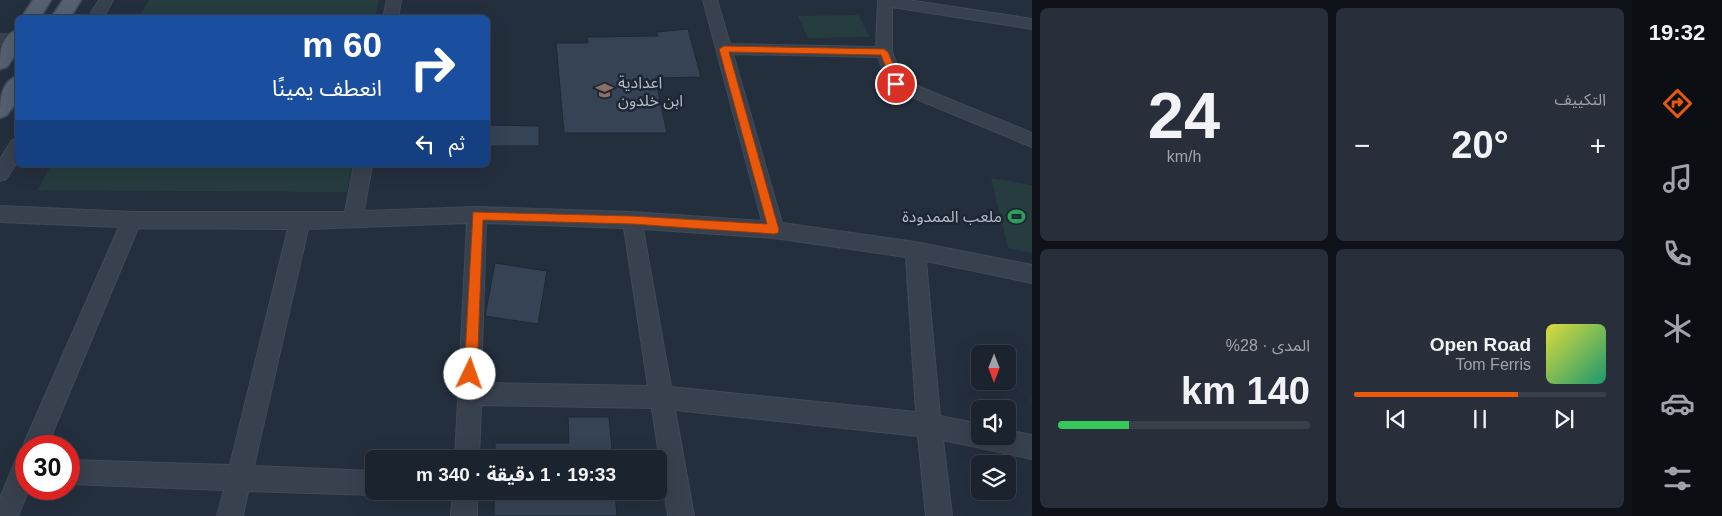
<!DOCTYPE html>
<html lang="ar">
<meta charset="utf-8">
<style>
body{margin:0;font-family:Helvetica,"Noto Sans Arabic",sans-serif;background:#282f3a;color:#f1f3f6;direction:rtl;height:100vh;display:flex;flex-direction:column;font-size:19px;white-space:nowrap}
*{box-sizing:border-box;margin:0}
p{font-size:16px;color:#a0a4aa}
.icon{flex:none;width:28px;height:28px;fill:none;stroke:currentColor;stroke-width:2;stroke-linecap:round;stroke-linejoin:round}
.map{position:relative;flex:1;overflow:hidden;direction:ltr}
.drawer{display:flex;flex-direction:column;gap:8px;padding:8px;background:#0f1319;width:600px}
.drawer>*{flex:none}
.banner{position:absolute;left:15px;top:15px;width:475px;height:152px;border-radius:8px;box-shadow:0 5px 20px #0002,0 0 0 1px #39404a;direction:rtl;background:#1a4fa0;color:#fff;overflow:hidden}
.needle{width:32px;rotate:180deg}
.fabs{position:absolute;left:971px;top:345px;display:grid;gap:10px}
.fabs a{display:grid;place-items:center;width:45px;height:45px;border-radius:8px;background:#1b232e;box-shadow:0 5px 20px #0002,0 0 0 1px #39404a;font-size:25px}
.speed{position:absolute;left:15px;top:435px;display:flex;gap:10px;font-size:25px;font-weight:700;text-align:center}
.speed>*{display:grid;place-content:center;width:65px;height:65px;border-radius:50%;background:#1b232e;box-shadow:0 5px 20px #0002,0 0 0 1px #39404a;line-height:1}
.speed .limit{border:8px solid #d22;background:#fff;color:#111}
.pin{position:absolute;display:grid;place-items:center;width:42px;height:42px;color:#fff;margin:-21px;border:2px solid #fff;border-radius:50%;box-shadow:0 1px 5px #0007}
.me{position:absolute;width:55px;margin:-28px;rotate:3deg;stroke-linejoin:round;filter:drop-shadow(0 0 4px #0008)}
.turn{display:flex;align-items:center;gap:18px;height:105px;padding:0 25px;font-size:22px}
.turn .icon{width:65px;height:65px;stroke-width:2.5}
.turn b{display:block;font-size:35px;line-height:42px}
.then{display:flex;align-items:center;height:48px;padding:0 25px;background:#0003;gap:10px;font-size:19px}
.big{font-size:38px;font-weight:700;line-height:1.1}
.drawer .card{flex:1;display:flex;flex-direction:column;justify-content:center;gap:8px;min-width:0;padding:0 18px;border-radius:8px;background:#282f3a}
.drawer .dial{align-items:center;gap:0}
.dial b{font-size:65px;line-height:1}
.song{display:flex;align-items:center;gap:15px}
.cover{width:60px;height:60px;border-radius:8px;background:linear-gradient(135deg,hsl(60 70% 55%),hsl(160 70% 35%))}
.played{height:5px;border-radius:2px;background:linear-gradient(90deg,#ea580c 65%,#39404a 65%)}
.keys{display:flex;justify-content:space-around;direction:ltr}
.heat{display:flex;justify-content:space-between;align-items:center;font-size:28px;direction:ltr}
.charge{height:8px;border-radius:4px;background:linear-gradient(90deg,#34c759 28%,#39404a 0)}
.drawer .tiles{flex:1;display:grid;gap:8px;grid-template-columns:repeat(2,1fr)}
.trip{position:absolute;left:365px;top:450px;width:302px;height:50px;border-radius:8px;background:#1b232e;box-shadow:0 5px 20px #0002,0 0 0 1px #39404a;font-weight:700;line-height:50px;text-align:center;direction:rtl}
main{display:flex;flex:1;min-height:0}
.dock{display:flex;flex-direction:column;width:90px;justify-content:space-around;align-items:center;background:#0b0e12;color:#a0a4aa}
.dock .icon{width:35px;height:35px}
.dock .on{color:#ea580c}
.dock b{font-size:22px;color:#f1f3f6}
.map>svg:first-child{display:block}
.green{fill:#263c3f}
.building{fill:#364354;stroke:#1f2835}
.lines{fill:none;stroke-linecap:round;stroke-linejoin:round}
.minor-casing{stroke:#414a57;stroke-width:2}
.major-casing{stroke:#414a57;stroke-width:3}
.minor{fill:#38414e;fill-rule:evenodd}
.major{fill:#56606e;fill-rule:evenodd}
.route{fill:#ea580c;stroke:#983908}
.labels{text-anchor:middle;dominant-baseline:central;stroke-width:5;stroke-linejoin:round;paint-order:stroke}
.poi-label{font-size:16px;fill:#b4bcc9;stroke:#1d2633;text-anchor:start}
</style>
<main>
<nav class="dock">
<b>19:32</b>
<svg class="icon on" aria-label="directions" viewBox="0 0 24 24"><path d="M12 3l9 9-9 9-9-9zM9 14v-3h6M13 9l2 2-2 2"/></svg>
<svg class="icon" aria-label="music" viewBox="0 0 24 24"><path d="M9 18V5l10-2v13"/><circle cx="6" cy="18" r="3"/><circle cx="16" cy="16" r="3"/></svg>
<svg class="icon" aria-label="phone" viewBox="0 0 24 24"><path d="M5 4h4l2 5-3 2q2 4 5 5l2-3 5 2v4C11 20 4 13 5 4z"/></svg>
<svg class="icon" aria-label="climate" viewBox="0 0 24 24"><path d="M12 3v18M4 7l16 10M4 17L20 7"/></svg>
<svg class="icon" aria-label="car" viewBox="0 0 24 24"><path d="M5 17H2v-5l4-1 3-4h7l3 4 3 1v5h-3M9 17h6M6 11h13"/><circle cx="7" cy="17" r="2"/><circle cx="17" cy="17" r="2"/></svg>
<svg class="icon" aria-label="filters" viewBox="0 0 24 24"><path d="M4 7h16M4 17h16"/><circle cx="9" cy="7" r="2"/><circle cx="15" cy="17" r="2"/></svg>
</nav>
<section class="drawer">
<div class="tiles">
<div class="card"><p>التكييف</p>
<div class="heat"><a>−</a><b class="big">20°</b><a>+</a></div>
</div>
<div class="card dial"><b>24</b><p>km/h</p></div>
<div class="card">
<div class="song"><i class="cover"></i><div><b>Open Road</b><p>Tom Ferris</p></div></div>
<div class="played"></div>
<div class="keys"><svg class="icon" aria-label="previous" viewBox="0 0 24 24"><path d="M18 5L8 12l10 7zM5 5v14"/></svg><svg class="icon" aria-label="pause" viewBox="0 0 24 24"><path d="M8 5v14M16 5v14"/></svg><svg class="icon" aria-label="next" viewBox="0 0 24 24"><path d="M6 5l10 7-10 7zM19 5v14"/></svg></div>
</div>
<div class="card"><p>المدى · 28%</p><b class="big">140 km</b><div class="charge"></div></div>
</div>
</section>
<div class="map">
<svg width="1032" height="516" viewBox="0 0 1032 516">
<rect width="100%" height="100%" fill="#242f3e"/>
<path class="green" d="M149,0h230l-4,17h-236z
M858,15l12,22 -62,1 -10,-22z
M51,165h301l-5,27 -309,-2z
M991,178l41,7v68l-24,-5z"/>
<path class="building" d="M688,29l13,48 -46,1 12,55h-103l-8,-90h32l-1,-6 71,-1 -1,-4z
M488,125l51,1v20h-51z
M495,263l52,8 -9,53 -53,-8z
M568,417h41l4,42h-118v-16h74z
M494,491h121l2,25h-123z"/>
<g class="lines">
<defs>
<path id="minor" d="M99,0h14l-10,18h-15z
M387,0h14l-3,18h-15z
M703,0h14l13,44 146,3 2,-47h30l124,19v10l-140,-22v45l11,28 129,53v14l-142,-59 -12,-31 -145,-3 49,169 133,19 117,23v18l-106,-22 14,155 40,8v12h28v-6l24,5v24l-89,-19 9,76h-26l-8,-80 -243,-26 19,106h-26l-16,-108 -171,-3 -2,54h-24l12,-236 -159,6 -54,237 120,5v20l9,1 -9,3 -126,-4 -5,25h-26l7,-26 -155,-6v-24l161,5 58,-236 -150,-1 -91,218h-21v8l-3,-8 96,-219 -119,-5v-16l132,6h213l9,-47h18l-8,46 113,-4 155,5 130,9zM486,223l138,5 24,158 -167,-3zM643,229l131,9 132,19 10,155 -245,-25z
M0,34l18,1v8l-18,1z
M18,139v22l-12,18 -6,2v-22l12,-19z
M26,454v35h3l-11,27h-18v-18l17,-41z
M453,491h24v25h-26z"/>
<path id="major" d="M33,0h18l-11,18h-19z
M63,0h18l-11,18h-19z
M18,30v21l-11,16 -7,2c0,-15 0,-34 18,-39z
M18,76v24l-11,15 -7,3c0,-16 0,-37 18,-42z"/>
</defs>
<use href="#minor" class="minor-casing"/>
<use href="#major" class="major-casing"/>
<use href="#minor" class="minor"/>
<use href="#major" class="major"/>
</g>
<path class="route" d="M724,46l160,3 4,3 13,32 -5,3 -3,-1 -12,-31 -152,-3 50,178 -1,3 -4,1 -142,-10 -149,-4 -6,154 -2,5 -5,2 -4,-2 -2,-5 9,-162 159,4 135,8 -48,-175z"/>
<defs>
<symbol id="school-bare" viewBox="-9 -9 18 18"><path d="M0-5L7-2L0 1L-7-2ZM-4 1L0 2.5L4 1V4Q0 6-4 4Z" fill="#8d6e63" stroke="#1d2633" stroke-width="2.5" paint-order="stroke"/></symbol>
<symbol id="stadium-bare" viewBox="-9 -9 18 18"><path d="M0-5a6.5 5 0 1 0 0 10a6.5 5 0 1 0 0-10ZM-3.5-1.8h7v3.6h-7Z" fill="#2e9e5b" stroke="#1d2633" stroke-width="2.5" paint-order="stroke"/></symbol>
</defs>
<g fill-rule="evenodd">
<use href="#school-bare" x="592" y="78" width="25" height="25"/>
<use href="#stadium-bare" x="1004" y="204" width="25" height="25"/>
</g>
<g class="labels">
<g class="poi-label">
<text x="618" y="82">اعدادية<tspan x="618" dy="18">ابن خلدون</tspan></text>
<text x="1002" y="216" text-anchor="end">ملعب الممدودة</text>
</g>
</g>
</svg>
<div class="fabs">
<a><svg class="needle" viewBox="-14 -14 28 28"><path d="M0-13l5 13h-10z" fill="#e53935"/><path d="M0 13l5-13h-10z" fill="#a0a4aa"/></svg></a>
<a><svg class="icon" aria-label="sound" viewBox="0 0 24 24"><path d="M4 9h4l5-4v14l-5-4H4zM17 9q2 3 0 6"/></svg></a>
<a><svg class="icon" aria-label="layers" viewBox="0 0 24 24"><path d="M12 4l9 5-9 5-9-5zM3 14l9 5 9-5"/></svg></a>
</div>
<div class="speed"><div class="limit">30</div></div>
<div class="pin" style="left:896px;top:84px;background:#d93025"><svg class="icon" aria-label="arrive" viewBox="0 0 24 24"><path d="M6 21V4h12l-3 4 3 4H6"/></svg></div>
<svg class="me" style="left:470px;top:374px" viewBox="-20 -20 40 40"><circle r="19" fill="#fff"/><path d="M0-13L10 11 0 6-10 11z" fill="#ea580c"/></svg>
<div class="trip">19:33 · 1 دقيقة · 340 m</div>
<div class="banner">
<div class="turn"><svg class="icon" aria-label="right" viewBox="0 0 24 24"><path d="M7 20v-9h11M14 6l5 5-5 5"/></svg><div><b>60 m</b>انعطف يمينًا</div></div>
<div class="then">ثم<svg class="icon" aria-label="left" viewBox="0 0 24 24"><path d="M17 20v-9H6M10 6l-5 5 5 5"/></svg></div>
</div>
</div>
</main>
